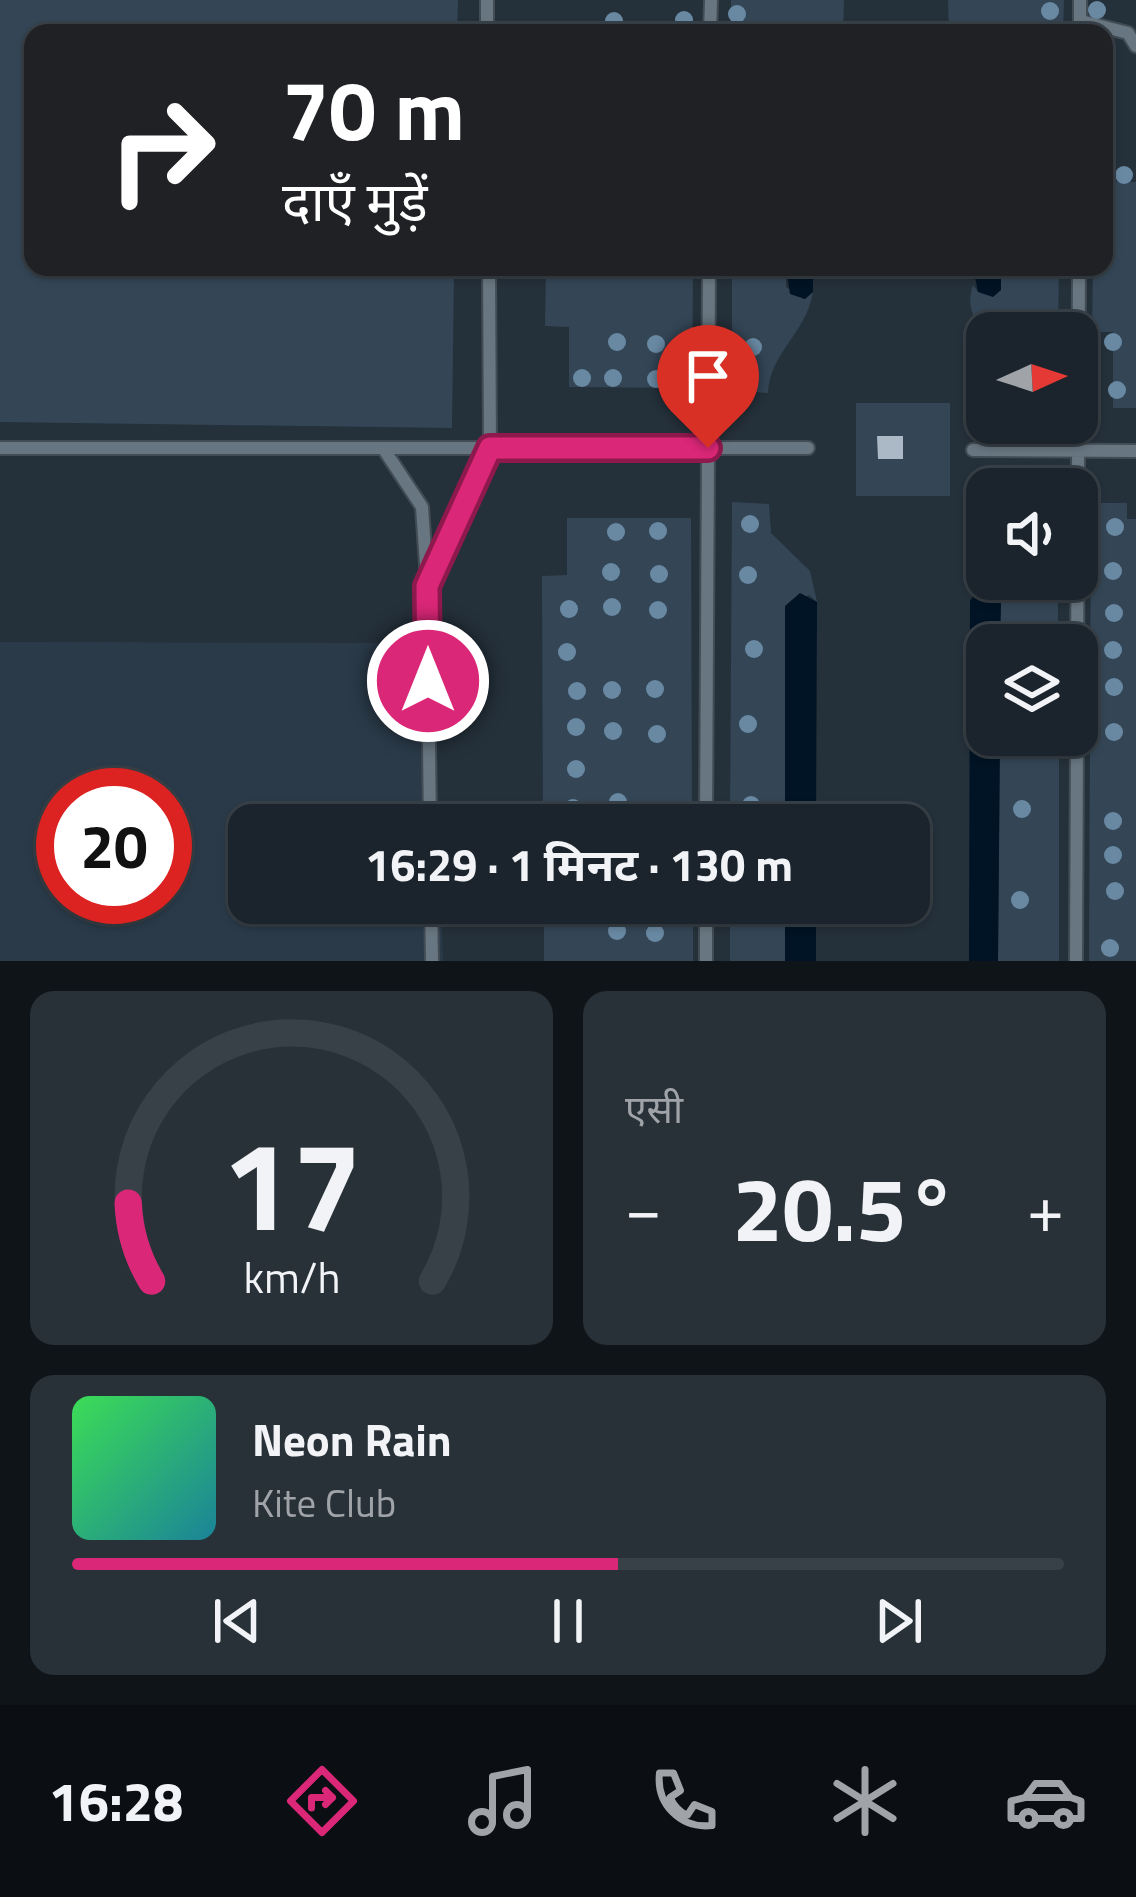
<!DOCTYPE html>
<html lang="hi">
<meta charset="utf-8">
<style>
body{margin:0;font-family:"Titillium Web","Noto Sans Devanagari",sans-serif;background:#283038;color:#f1f3f6;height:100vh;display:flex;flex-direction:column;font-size:45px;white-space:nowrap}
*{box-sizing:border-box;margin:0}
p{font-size:39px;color:#a0a4a9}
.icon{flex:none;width:66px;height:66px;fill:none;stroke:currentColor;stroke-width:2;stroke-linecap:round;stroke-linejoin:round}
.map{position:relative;height:961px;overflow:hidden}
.sheet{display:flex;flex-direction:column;gap:30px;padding:30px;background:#0f1418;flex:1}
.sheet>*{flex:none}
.guide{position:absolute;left:24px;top:24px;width:1089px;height:252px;border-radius:24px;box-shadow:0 3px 9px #0004,0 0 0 3px #394148;background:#202124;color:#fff;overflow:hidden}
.needle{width:78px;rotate:87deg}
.controls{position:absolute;left:966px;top:312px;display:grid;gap:24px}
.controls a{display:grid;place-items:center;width:132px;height:132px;border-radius:24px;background:#1b242c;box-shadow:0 3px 9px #0004,0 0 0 3px #394148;font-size:60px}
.speed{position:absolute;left:36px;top:768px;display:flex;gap:24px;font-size:60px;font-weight:700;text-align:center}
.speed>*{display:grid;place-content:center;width:156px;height:156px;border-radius:50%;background:#1b242c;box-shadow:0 3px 9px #0004,0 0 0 3px #394148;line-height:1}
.speed .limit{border:18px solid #d22;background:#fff;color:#111}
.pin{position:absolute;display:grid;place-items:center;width:102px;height:102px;color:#fff;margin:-123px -51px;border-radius:50% 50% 50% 0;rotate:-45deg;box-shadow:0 0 12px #0007}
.pin .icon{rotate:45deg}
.me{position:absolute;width:132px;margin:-66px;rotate:0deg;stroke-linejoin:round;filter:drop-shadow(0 0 9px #0008)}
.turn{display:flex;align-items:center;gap:42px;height:252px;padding:0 60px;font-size:54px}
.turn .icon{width:156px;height:156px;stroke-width:2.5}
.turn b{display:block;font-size:84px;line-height:102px}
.big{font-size:90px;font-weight:700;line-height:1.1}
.sheet .widget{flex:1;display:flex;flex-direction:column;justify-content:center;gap:18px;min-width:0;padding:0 42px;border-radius:24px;background:#283038}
.sheet .dial{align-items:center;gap:0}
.dial svg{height:312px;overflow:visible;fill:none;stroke:#394148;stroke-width:7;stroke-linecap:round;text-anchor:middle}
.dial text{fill:#f1f3f6;stroke:none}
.song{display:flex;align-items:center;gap:36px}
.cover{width:144px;height:144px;border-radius:18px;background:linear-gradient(135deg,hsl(130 70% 55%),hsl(190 70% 35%))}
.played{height:12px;border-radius:6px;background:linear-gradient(90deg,#db2777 55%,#394148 55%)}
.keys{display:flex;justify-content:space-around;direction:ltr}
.heat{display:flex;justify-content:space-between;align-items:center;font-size:66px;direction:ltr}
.sheet .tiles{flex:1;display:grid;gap:30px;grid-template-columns:1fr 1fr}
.widget:last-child{grid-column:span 2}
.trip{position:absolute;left:228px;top:804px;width:702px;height:120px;border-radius:24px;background:#1b242c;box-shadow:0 3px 9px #0004,0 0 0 3px #394148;font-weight:700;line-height:120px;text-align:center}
.dock{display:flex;height:192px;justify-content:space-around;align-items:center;background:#0b0e12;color:#a0a4a9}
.dock .icon{width:84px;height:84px}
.dock .on{color:#db2777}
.dock b{font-size:54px;color:#f1f3f6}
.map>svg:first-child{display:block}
.built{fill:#2a3a48;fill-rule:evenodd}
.green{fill:#344656}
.water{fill:#011425}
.building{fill:#abb9c6}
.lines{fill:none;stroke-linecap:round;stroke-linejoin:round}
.service-casing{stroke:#424c54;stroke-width:16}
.service{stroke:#687681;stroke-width:12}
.tree{fill:#6989a3}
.route-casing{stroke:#8e194d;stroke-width:30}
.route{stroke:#db2777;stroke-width:21}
</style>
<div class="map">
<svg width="1136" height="961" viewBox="0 0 1136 961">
<rect width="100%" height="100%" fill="#24303a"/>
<path class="built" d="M0,642l434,1 5,182h-190v78h192l2,58h-443zM63,795h102v102h-102z"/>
<path class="green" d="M0,0h458l-1,33h-424v234h421l-2,161 -452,-6z
M731,0h113l-1,33h-112z
M948,0h116l-1,33h-114z
M1104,182h32v226h-23v-76h-21l1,-65h11z
M546,267h147l-1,121 -123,-1v-60l-24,-1z
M732,267h54v20l18,12 9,-7c-7,42 -43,60 -45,101l-36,-3z
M1001,267h58l-1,66 -74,1c-11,-17 -18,-29 -11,-49l5,7 23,-2z
M856,403h94v93h-94z
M732,502l37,2 2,29 39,38 7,31 -8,-7 -24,12v218h-55z
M1091,503h36v16h9v442h-47z
M567,518h124l1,307h-149l-1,-249 25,-1z
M987,561v18h71v66h-58l1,-43 -15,-13 -10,3z
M1000,735h59v226h-61z
M544,903h149v58h-149z
M730,903h55v58h-55z"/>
<path class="water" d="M786,267h27v25l-8,7 -15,-5z
M973,267h28v23l-8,7 -15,-5z
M986,589l15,13 -1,43h-13v90h13l-2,226h-29l1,-360 6,-9z
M800,593l17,9 -1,223h-31v-219z
M785,903h31v58h-31z"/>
<path class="building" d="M877,436h26v23h-25z
M539,805v20h-86l-1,-18z
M454,903h76l1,22 -77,1z"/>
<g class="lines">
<defs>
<path id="service" d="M487,0v33
M1080,0v33
M1081,21l47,12 8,13
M710,33l1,-33
M0,448h808
M383,448l39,59 5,72
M973,450l163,1
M1077,678l2,-411
M430,825l-3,-239 63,-138 -1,-181
M706,825l3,-558
M431,903l1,58
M706,961v-58
M1076,961l1,-226"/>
</defs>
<use href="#service" class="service-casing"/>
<use href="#service" class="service"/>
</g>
<g class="tree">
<circle cx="1097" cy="10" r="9"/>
<circle cx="1050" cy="11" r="9"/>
<circle cx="737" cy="14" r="9"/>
<circle cx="684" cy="20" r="9"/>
<circle cx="614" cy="21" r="9"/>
<circle cx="1124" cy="175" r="9"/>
<circle cx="617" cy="342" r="9"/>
<circle cx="1113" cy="342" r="9"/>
<circle cx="656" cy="344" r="9"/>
<circle cx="753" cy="347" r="9"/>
<circle cx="582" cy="378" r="9"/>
<circle cx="613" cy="378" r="9"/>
<circle cx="656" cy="379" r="9"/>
<circle cx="1117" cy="390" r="9"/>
<circle cx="750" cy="524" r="9"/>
<circle cx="1115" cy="527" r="9"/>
<circle cx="658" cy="531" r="9"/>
<circle cx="616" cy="532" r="9"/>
<circle cx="1113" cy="571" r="9"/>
<circle cx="611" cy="572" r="9"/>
<circle cx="659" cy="574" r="9"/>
<circle cx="748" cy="575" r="9"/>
<circle cx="612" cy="607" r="9"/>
<circle cx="569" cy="609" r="9"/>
<circle cx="658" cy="610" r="9"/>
<circle cx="1114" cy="613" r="9"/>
<circle cx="1026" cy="632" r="9"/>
<circle cx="754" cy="649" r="9"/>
<circle cx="1113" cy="650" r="9"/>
<circle cx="567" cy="652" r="9"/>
<circle cx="1114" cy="687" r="9"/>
<circle cx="655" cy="689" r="9"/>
<circle cx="612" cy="690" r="9"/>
<circle cx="577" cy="691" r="9"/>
<circle cx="748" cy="724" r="9"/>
<circle cx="576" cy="727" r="9"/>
<circle cx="613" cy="731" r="9"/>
<circle cx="1114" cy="732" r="9"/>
<circle cx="657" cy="734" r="9"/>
<circle cx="576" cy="769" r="9"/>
<circle cx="618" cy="802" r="9"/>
<circle cx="751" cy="805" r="9"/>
<circle cx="573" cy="808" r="9"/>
<circle cx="1022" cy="809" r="9"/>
<circle cx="1113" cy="821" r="9"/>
<circle cx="1113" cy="855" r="9"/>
<circle cx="1115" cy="891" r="9"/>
<circle cx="1020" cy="900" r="9"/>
<circle cx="617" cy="931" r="9"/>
<circle cx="655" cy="933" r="9"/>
<circle cx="1110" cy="948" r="9"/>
</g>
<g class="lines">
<defs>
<path id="route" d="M428,681l-1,-95 63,-138h218"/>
</defs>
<use href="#route" class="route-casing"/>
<use href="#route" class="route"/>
</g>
</svg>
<div class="controls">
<a><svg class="needle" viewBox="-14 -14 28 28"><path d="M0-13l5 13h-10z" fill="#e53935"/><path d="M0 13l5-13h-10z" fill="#a0a4a9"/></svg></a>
<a><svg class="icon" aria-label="sound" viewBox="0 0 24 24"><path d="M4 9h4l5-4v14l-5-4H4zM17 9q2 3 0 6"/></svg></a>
<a><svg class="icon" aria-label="layers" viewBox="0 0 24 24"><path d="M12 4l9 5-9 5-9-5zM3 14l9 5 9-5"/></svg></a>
</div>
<div class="speed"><div class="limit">20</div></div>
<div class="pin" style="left:708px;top:448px;background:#d93025"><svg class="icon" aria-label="arrive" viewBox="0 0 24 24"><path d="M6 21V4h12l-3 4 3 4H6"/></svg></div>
<svg class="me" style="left:428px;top:681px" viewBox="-20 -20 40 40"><circle r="17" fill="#db2777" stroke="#fff" stroke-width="3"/><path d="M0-11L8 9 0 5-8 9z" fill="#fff"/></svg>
<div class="trip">16:29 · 1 मिनट · 130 m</div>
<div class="guide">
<div class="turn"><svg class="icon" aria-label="right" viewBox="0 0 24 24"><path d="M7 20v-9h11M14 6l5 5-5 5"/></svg><div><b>70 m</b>दाएँ मुड़ें</div></div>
</div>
</div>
<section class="sheet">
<div class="tiles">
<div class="widget dial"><svg viewBox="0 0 100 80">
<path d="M14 69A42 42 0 1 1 86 69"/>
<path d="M14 69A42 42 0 0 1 8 49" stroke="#db2777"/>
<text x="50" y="56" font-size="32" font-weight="700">17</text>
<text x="50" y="72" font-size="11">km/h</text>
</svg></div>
<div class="widget"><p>एसी</p>
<div class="heat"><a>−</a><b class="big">20.5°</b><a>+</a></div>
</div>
<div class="widget">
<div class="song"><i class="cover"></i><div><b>Neon Rain</b><p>Kite Club</p></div></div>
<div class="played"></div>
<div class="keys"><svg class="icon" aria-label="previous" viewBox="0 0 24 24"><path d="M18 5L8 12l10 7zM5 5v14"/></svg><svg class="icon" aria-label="pause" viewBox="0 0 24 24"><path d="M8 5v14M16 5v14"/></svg><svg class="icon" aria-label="next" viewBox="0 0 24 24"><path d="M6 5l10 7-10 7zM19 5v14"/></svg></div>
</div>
</div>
</section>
<nav class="dock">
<b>16:28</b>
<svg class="icon on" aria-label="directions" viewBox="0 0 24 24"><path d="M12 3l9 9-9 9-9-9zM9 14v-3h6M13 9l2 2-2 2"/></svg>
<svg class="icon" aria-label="music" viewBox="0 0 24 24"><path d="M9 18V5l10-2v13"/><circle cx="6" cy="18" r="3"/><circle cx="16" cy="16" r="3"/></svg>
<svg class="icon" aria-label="phone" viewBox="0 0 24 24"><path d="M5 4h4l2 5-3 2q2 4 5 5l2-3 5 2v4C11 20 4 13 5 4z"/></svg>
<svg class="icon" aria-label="climate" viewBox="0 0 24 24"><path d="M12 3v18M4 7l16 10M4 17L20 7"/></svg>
<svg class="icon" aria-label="car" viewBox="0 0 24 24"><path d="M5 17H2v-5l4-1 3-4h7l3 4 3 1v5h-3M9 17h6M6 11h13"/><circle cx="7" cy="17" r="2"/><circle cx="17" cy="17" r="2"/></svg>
</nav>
